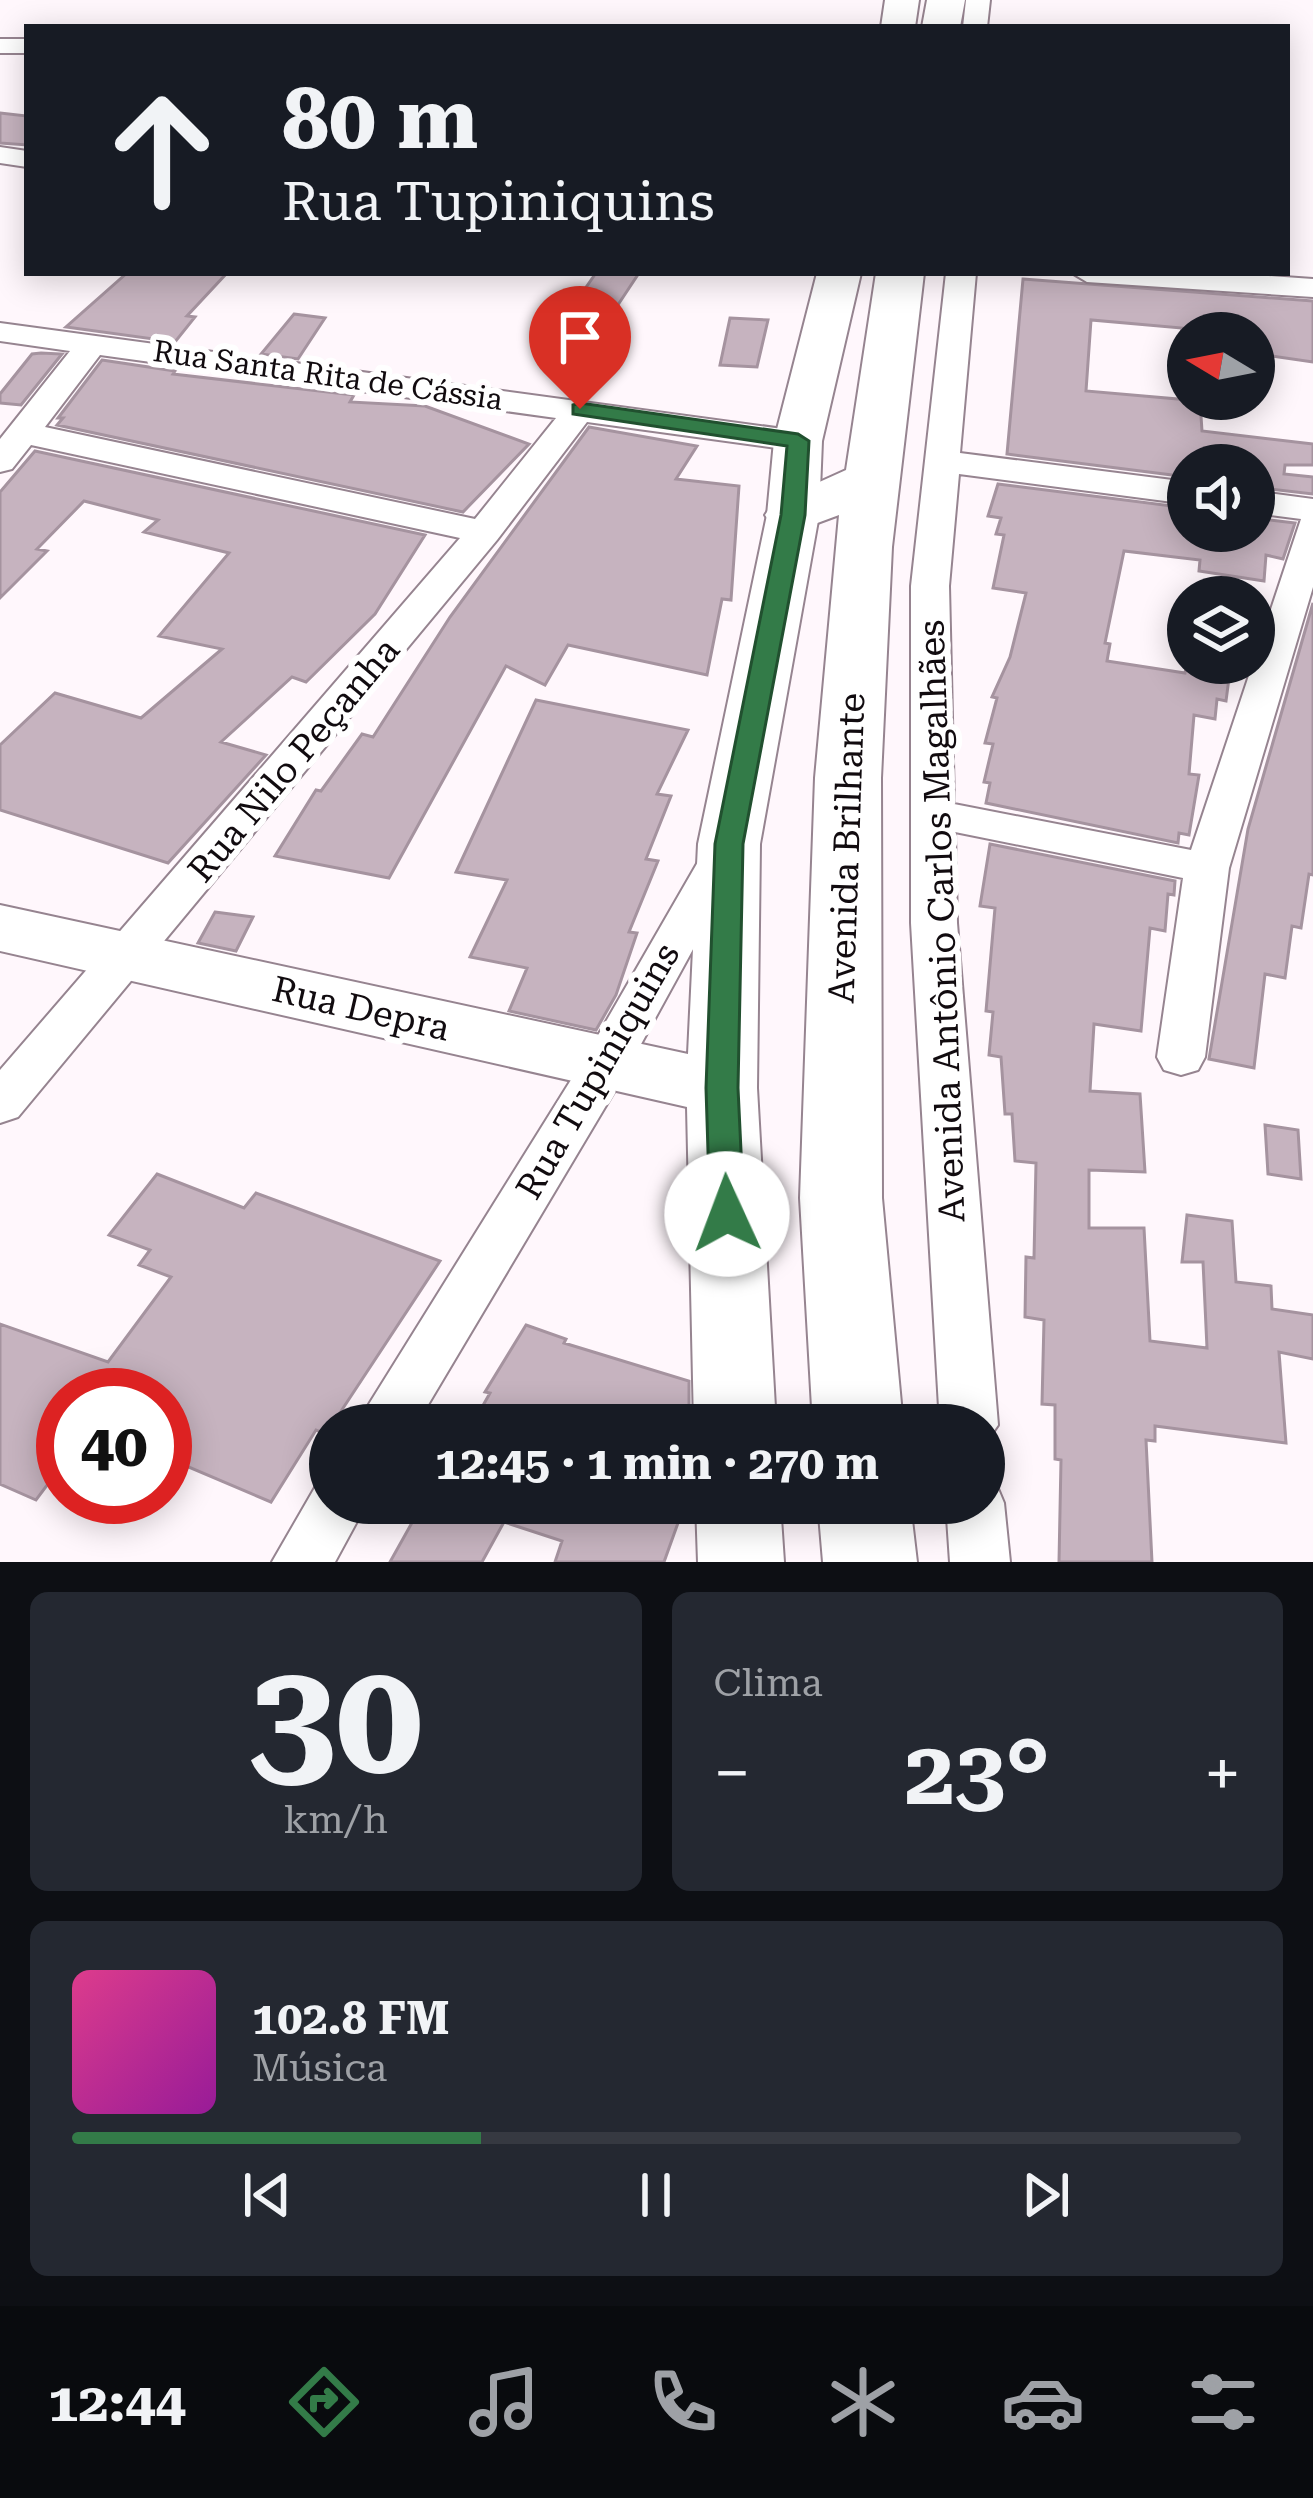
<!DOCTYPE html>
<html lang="pt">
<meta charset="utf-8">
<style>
body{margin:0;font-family:"Roboto Serif",serif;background:#242831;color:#f1f3f6;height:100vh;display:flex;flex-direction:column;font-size:45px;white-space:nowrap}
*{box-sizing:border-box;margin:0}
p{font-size:39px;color:#9ea1a6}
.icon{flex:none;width:66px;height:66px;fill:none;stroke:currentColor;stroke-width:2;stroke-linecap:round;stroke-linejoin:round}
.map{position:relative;height:1562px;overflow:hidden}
.drawer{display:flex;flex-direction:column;gap:30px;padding:30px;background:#0d0f14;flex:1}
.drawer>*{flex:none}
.banner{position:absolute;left:24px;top:24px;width:1266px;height:252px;border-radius:0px;box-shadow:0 6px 30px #0003;background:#171b24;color:#f1f3f6;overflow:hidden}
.needle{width:78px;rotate:280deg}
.buttons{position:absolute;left:1167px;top:312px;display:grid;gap:24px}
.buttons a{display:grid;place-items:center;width:108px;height:108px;border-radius:50%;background:#171b24;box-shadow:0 6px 30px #0003;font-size:60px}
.speed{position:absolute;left:36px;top:1368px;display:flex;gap:24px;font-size:60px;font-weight:700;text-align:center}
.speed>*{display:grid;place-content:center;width:156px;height:156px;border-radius:50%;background:#171b24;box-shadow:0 6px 30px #0003;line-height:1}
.speed .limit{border:18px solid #d22;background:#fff;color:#111}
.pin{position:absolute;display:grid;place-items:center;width:102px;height:102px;color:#fff;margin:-123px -51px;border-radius:50% 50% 50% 0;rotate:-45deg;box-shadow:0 0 12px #0007}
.pin .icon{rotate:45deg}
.me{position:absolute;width:132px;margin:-66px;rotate:358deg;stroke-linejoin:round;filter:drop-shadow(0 0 9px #0008)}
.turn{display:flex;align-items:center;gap:42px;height:252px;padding:0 60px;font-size:54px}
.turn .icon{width:156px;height:156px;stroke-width:2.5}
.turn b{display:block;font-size:84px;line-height:102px}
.big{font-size:90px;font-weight:700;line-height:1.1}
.drawer .tile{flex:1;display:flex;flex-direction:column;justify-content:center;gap:18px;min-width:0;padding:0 42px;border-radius:18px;background:#242831}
.drawer .dial{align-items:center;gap:0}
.dial b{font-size:156px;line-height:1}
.song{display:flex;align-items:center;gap:36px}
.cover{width:144px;height:144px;border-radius:18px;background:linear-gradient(135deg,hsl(330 70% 55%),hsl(300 70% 35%))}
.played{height:12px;border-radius:6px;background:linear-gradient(90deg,#337b48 35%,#363941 35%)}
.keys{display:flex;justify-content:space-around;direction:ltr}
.heat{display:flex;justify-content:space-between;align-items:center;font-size:66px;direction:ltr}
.drawer .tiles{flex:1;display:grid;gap:30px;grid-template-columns:1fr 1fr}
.tile:last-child{grid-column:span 2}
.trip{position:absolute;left:309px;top:1404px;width:696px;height:120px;border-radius:60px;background:#171b24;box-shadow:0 6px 30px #0003;font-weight:700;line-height:120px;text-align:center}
.tabs{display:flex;height:192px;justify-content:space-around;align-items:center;background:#090b0e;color:#9ea1a6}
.tabs .icon{width:84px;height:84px}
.tabs .on{color:#337b48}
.tabs b{font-size:54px;color:#f1f3f6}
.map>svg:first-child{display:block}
.building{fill:#c6b3bf;stroke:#a5939f;stroke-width:3}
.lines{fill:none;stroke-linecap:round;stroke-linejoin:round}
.street-casing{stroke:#968490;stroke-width:4}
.secondary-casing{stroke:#968490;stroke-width:4}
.primary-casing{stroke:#968490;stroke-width:4}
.street{fill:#fff;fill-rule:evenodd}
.secondary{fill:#fff;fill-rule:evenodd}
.primary{fill:#fff;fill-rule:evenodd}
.route{fill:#337b48;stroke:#21502f;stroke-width:3}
.labels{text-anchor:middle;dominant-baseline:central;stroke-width:12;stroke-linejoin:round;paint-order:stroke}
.far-street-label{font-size:30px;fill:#110b0f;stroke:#fff}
.street-label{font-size:36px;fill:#110b0f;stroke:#fff}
</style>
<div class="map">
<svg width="1313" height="1562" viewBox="0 0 1313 1562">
<rect width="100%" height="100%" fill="#fff7fc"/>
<path class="building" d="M0,113l27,3v29l-27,-2z
M127,273h100l-40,43 8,1 -20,25 -109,-15z
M596,273h43l-39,59 -41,-6z
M1023,279l290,22v61l-55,-8 3,-14 -7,-2v-5h-73l1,-5 -91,-8 -5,71 114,10 2,30 111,13v21h-28l-1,9 29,3v17l-59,-7v-22h-66v12l-181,-23z
M294,314l31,4 -27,41 -37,-5z
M730,318l38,2 -11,47 -37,-2z
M41,353l21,1 -41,51 -21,-2v-9l32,-40z
M102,360l73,11 -2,3 181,21 -4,7 75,4 104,38 -66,68 -406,-87 6,-7h-5z
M589,427l108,19 -21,33 63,7 -8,114 -9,-1 -15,76 -139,-30 -23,40 -39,-19 -117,212 -114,-22 41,-66 5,1 41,-57 11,3 77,-120z
M35,451l390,84 -50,79 -69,68 -14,-5 -71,65 45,13 -98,108 -168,-53v-65l55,-52 86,25 81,-69 -63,-13 70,-83 -85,-21 14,-12 -74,-19 -47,48 10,2 -47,47v-106z
M998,484l190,24v23h66v-13l41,5 -12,36 -17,-4 -2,26 -65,-10 1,-11 -76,-9 -19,92 5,1 -3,17 78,12 2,-10h44l-5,38 -9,-2 -2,20 -21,-4 -5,59 10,1 -10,60 -10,-2 -1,10 -192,-40 4,-20 -6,-1 9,-38 -8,-1 12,-45 -5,-1 18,-40 16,-64 -33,-5 11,-53 -8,-1 5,-16 -13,-2z
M1313,603v272l-4,-1 -8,54 -9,-2 -7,52 -20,-4 -11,94 -45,-9 39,-230z
M536,700l152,30 -31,64 14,2 -25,63 12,2 -29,71 8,1 -21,62 -20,35 -87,-19 18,-43 -57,-11 37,-77 -51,-8z
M990,844l185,37 -1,14 -6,-1 -3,37 -15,-3 -9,103 -47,-7 -4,67 50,3 5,78 -56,-2v58h55l6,113 57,7 -4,-86h-21l5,-47 45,6 4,61 35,4 1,23 41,6v44l-34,-7 7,91 -131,-17v15l-9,-1 6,122h-93l2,-102 -6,-1v-54l-13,-1 2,-84 -19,-3 1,-60 8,1 2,-95 -21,-2 -3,-47h-7l-4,-57 -12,-2 4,-43 -7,-1 9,-103 -15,-2z
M215,912l38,5 -17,34 -38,-8z
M1265,1125l33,5 3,49 -33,-5z
M157,1174l87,34 12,-15 184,68 -114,173 -10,-4 -45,72 -106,-45v-62h-102v69l-27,36 -36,-16v-160l108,38 63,-85 -32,-12 11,-15 -41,-15z
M526,1325l40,14 -2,4 125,38v23l-9,21h-208l18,-32 -5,-1z
M423,1503h241l19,6 -19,53h-109l7,-21 -58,-19 -22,40h-92z"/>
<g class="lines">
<defs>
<path id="street" d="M966,0h24l-3,27h-24z
M0,39h27v14h-27z
M0,147l27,4v16l-27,-4z
M946,273h30l-16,180 228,29v22l-229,-30 -10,112 5,218 237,46 110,-331 -47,-6v-22l59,8v88l-84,281 -24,189 -7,13 -17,5 -17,-5 -7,-13 26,-179 -228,-46 2,91 41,502 -14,20v-20h-44l-29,-502v-337z
M1072,273h152l89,6v18l-226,-15z
M0,323l798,108 12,3 5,7 -5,7 -12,3 -211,-29 -90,118 -479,577 -18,6v-53l460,-532 -429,-93 -19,24 -12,3v-33l70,-88 -70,-10zM100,355l456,63 -81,101 -430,-92z
M721,843l15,5 7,10 -120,219 -207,348h-60l233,-374 117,-203z
M330,1479v24h37l-32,59h-63l45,-78z
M984,1480l12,4 8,19 6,59h-60l-4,-59h38z"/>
<path id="secondary" d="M885,0h34l-4,27h-34z
M817,273h44l-39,168 -3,74 -59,329 -3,244 19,337h-82l-7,-318 -687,-156v-46l688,149 10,-210 69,-329 7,-74z
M696,1503h84l4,59h-86z"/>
<path id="primary" d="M927,0h38l-5,27h-38z
M876,273h48l-32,274 -11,231 1,420 21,227h-90l-13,-227 15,-420 24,-263 -46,17 -20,-5 -8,-12 8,-12 73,-33z
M818,1503h92l7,59h-94z"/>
</defs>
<use href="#street" class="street-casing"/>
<use href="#secondary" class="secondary-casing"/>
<use href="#primary" class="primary-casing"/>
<use href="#street" class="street"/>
<use href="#secondary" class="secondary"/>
<use href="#primary" class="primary"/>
</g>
<path class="route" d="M580,403l218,31 11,7 -4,74 -62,329 -5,244 6,126 -5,10 -12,4 -12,-4 -5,-10 -4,-126 9,-244 66,-329 6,-69 -214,-32v-9z"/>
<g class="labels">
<g class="far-street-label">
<text transform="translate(328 375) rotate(8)">Rua Santa Rita de Cássia</text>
</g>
<g class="street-label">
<text transform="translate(294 760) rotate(-50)">Rua Nilo Peçanha</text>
<text transform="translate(847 848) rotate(-88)">Avenida Brilhante</text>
<text transform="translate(942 921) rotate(-92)">Avenida Antônio Carlos Magalhães</text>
<text transform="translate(361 1009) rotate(13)">Rua Depra</text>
<text transform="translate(598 1071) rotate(-60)">Rua Tupiniquins</text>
</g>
</g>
</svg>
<div class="buttons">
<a><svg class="needle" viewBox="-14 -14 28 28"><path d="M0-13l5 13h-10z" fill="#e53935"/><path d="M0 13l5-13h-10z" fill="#9ea1a6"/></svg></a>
<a><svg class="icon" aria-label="sound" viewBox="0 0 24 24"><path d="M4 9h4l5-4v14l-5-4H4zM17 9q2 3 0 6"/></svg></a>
<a><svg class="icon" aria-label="layers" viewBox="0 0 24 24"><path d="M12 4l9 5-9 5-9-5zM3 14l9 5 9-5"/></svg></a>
</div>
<div class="speed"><div class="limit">40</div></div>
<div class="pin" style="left:580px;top:409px;background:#d93025"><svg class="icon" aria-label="arrive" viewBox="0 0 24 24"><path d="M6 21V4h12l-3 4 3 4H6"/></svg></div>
<svg class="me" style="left:727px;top:1214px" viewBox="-20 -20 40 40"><circle r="19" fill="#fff"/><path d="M0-13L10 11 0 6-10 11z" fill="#337b48"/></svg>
<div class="trip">12:45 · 1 min · 270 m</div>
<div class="banner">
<div class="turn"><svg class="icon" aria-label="ahead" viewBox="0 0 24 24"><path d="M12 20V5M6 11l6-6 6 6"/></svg><div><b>80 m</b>Rua Tupiniquins</div></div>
</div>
</div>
<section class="drawer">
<div class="tiles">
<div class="tile dial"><b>30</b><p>km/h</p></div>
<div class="tile"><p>Clima</p>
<div class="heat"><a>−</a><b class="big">23°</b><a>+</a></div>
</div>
<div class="tile">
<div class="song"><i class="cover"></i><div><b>102.8 FM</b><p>Música</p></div></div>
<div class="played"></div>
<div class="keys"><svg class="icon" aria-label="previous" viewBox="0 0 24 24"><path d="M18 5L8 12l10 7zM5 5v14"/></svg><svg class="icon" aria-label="pause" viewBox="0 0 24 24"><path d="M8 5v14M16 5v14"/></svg><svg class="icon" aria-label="next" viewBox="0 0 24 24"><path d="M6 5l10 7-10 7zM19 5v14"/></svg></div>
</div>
</div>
</section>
<nav class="tabs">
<b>12:44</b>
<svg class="icon on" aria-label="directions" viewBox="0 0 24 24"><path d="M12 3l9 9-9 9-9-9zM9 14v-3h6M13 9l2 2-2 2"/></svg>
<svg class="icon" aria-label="music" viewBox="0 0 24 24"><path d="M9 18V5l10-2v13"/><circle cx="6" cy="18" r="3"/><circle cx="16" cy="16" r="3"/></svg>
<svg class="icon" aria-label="phone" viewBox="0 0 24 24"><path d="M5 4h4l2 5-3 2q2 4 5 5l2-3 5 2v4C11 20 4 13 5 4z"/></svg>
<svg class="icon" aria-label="climate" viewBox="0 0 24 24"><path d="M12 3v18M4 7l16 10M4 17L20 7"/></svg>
<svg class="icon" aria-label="car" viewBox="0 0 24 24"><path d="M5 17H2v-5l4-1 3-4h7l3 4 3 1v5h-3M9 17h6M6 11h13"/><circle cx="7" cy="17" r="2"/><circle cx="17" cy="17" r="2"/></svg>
<svg class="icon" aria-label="filters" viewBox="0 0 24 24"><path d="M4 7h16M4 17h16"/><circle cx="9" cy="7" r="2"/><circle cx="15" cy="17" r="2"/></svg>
</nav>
